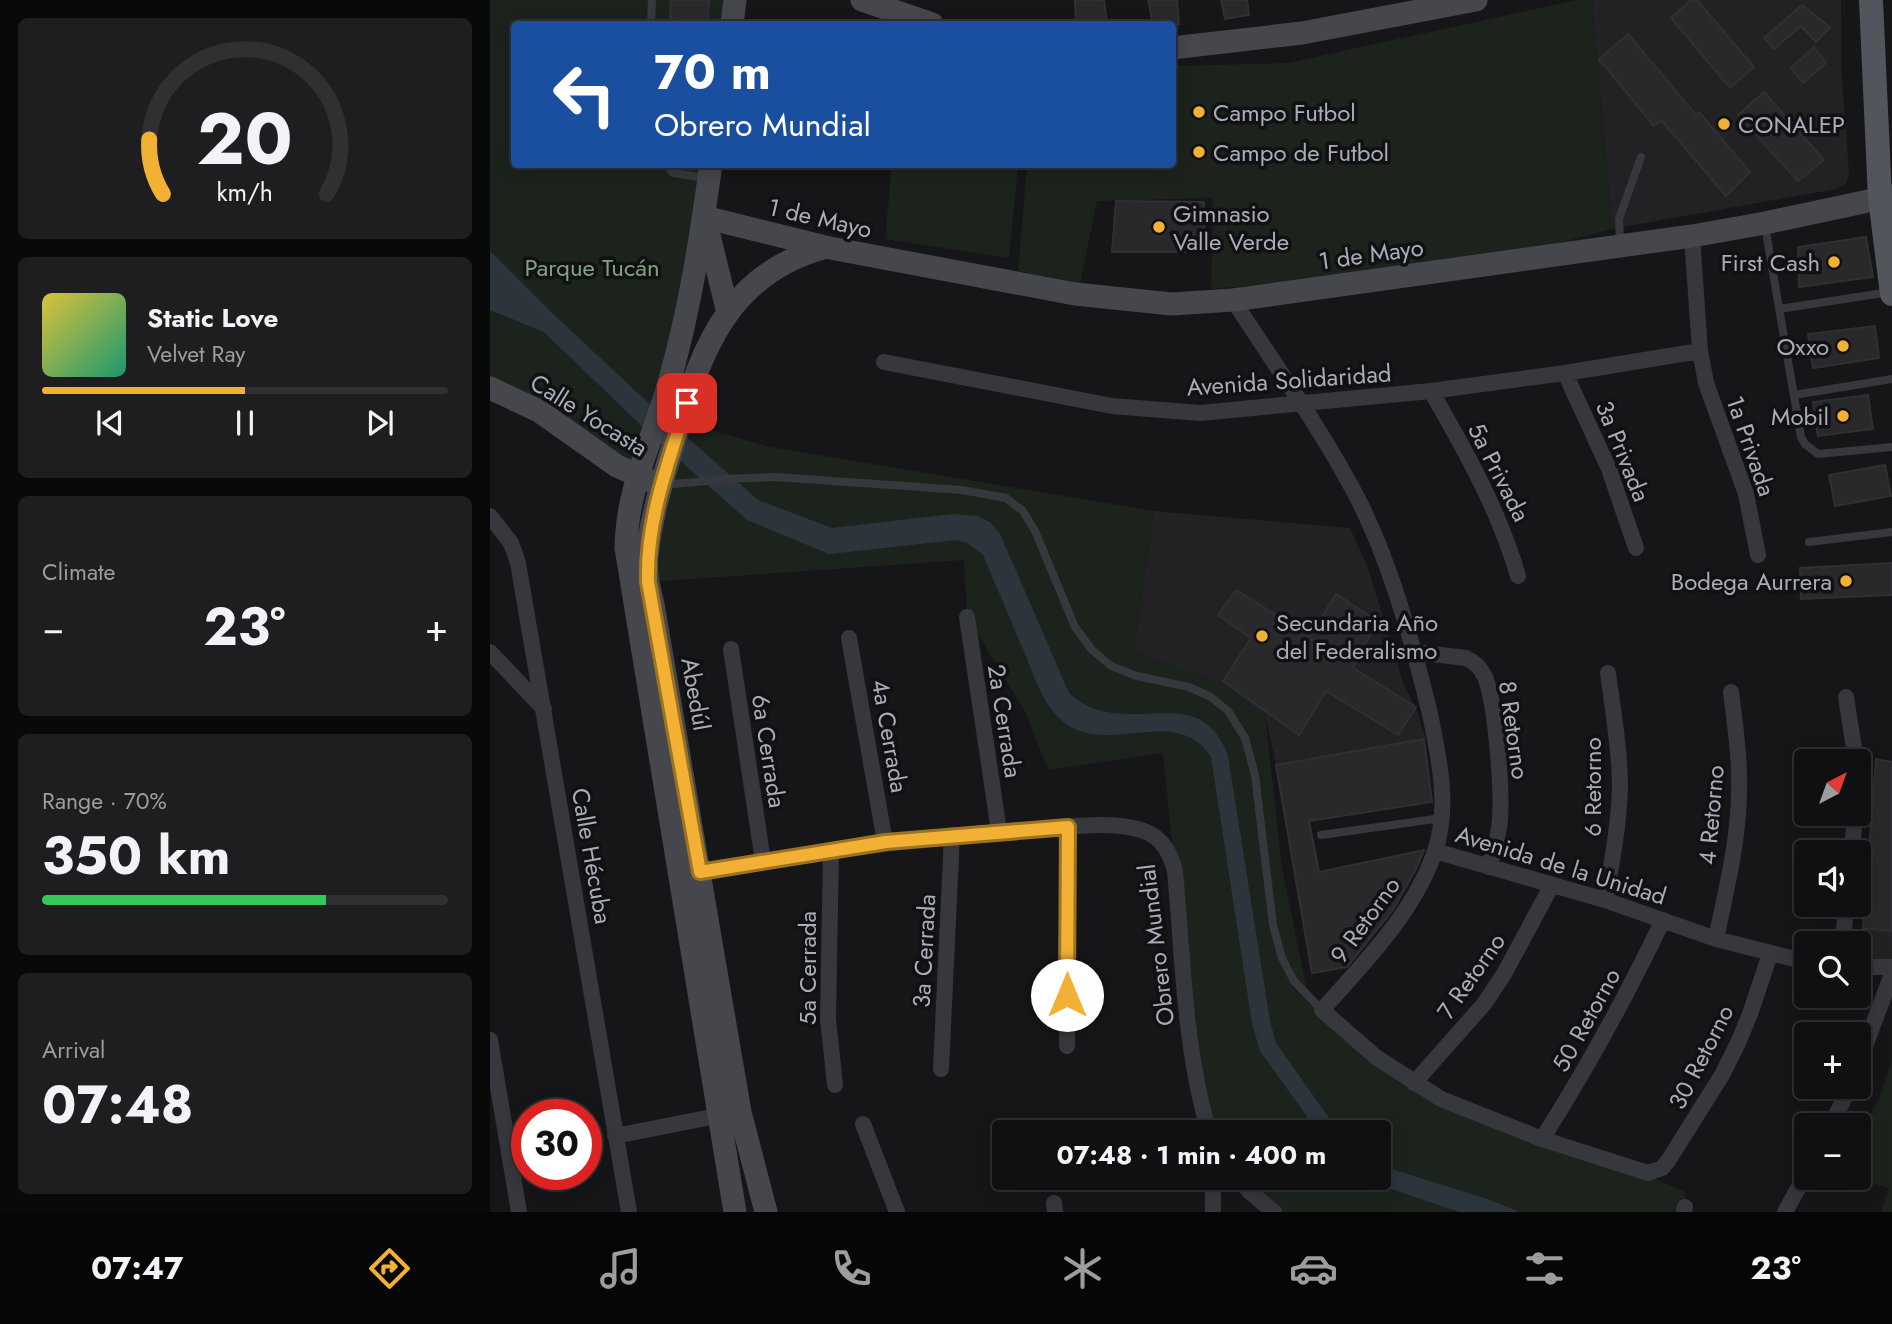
<!DOCTYPE html>
<meta charset="utf-8">
<style>
body{margin:0;font-family:Jost,sans-serif;background:#1e1e20;color:#f1f3f6;height:100vh;display:flex;flex-direction:column;font-size:26px;white-space:nowrap}
*{box-sizing:border-box;margin:0}
p{font-size:23px;color:#9c9d9f}
.icon{flex:none;width:38px;height:38px;fill:none;stroke:currentColor;stroke-width:2;stroke-linecap:round;stroke-linejoin:round}
.map{position:relative;flex:1;overflow:hidden}
.details{display:flex;flex-direction:column;gap:18px;padding:18px;background:#09090a;width:490px}
.details>*{flex:none}
.hud{position:absolute;left:21px;top:21px;width:665px;height:147px;border-radius:7px;box-shadow:0 4px 18px #0003,0 0 0 2px #303032;background:#1a4fa0;color:#fff;overflow:hidden}
.needle{width:46px;rotate:41deg}
.buttons{position:absolute;left:1304px;top:749px;display:grid;gap:14px}
.buttons a{display:grid;place-items:center;width:77px;height:77px;border-radius:7px;background:#101012;box-shadow:0 4px 18px #0003,0 0 0 2px #303032;font-size:35px}
.speed{position:absolute;left:21px;top:1099px;display:flex;gap:14px;font-size:35px;font-weight:700;text-align:center}
.speed>*{display:grid;place-content:center;width:91px;height:91px;border-radius:50%;background:#101012;box-shadow:0 4px 18px #0003,0 0 0 2px #303032;line-height:1}
.speed .limit{border:10px solid #d22;background:#fff;color:#111}
.pin{position:absolute;display:grid;place-items:center;width:60px;height:60px;color:#fff;margin:-30px;border-radius:14px;box-shadow:0 4px 10px #0006}
.me{position:absolute;width:77px;margin:-38px;rotate:0deg;stroke-linejoin:round;filter:drop-shadow(0 0 5px #0008)}
.turn{display:flex;align-items:center;gap:24px;height:147px;padding:0 28px;font-size:32px}
.turn .icon{width:91px;height:91px;stroke-width:2.5}
.turn b{display:block;font-size:49px;line-height:60px}
.big{font-size:52px;font-weight:700;line-height:1.1}
.details .widget{flex:1;display:flex;flex-direction:column;justify-content:center;gap:10px;min-width:0;padding:0 24px;border-radius:10px;background:#1e1e20}
.details .dial{align-items:center;gap:0}
.dial svg{height:182px;overflow:visible;fill:none;stroke:#303032;stroke-width:7;stroke-linecap:round;text-anchor:middle}
.dial text{fill:#f1f3f6;stroke:none}
.song{display:flex;align-items:center;gap:21px}
.cover{width:84px;height:84px;border-radius:10px;background:linear-gradient(135deg,hsl(50 70% 55%),hsl(160 70% 35%))}
.played{height:7px;border-radius:4px;background:linear-gradient(90deg,#f2b134 50%,#303032 50%)}
.keys{display:flex;justify-content:space-around;direction:ltr}
.heat{display:flex;justify-content:space-between;align-items:center;font-size:38px;direction:ltr}
.charge{height:10px;border-radius:5px;background:linear-gradient(90deg,#34c759 70%,#303032 0)}
.trip{position:absolute;left:502px;top:1120px;width:399px;height:70px;border-radius:7px;background:#101012;box-shadow:0 4px 18px #0003,0 0 0 2px #303032;font-weight:700;line-height:70px;text-align:center}
.menu{display:flex;height:112px;justify-content:space-around;align-items:center;background:#060607;color:#9c9d9f}
.menu .icon{width:49px;height:49px}
.menu .active{color:#f2b134}
.menu b{font-size:32px;color:#f1f3f6}
main{display:flex;flex:1;min-height:0}
.map>svg:first-child{display:block}
.built{fill:#222225}
.green{fill:#1c231d}
.water{fill:#2c353c}
.building{fill:#29292c;stroke:#303034;stroke-width:2}
.lines{fill:none;stroke-linecap:round;stroke-linejoin:round}
.lane{stroke:#37383d;stroke-width:8}
.street{stroke:#37383d;stroke-width:16}
.secondary{stroke:#45474d;stroke-width:23}
.primary{stroke:#53555c;stroke-width:24}
.route-casing{stroke:#9d7322;stroke-width:18}
.route{stroke:#f2b134;stroke-width:12}
.poi-dot{fill:#f2b134;stroke:#111113;stroke-width:2.5}
.labels{text-anchor:middle;dominant-baseline:central;stroke-width:7;stroke-linejoin:round;paint-order:stroke}
.poi-label{font-size:24px;fill:#a8adb8;stroke:#111113;text-anchor:start}
.street-label{font-size:24px;fill:#a8adb8;stroke:#111113}
.park-label{font-size:24px;fill:#7fa381;stroke:#111113}
</style>
<main>
<section class="details">
<div class="widget dial"><svg viewBox="0 0 100 80">
<path d="M14 69A42 42 0 1 1 86 69"/>
<path d="M14 69A42 42 0 0 1 8 45" stroke="#f2b134"/>
<text x="50" y="56" font-size="32" font-weight="700">20</text>
<text x="50" y="72" font-size="11">km/h</text>
</svg></div>
<div class="widget">
<div class="song"><i class="cover"></i><div><b>Static Love</b><p>Velvet Ray</p></div></div>
<div class="played"></div>
<div class="keys"><svg class="icon" aria-label="previous" viewBox="0 0 24 24"><path d="M18 5L8 12l10 7zM5 5v14"/></svg><svg class="icon" aria-label="pause" viewBox="0 0 24 24"><path d="M8 5v14M16 5v14"/></svg><svg class="icon" aria-label="next" viewBox="0 0 24 24"><path d="M6 5l10 7-10 7zM19 5v14"/></svg></div>
</div>
<div class="widget"><p>Climate</p>
<div class="heat"><a>−</a><b class="big">23°</b><a>+</a></div>
</div>
<div class="widget"><p>Range · 70%</p><b class="big">350 km</b><div class="charge"></div></div>
<div class="widget"><p>Arrival</p><b class="big">07:48</b></div>
</section>
<div class="map">
<svg width="1402" height="1212" viewBox="0 0 1402 1212">
<rect width="100%" height="100%" fill="#161618"/>
<path class="built" d="M1102,0h249l1,76 7,97 -3,11 -10,5 -224,40z
M664,511l196,17 18,40 36,118 12,22 10,31 -150,26 -11,-50 -132,-64z
M1386,759l16,3v198l-32,3z"/>
<path class="green" d="M0,0h245l-3,24h-218v140l197,1 -16,109 -60,182 -18,10 -127,-78z
M1087,0h15l20,229 -128,34 -273,26 2,-91 -116,3 -17,84 -62,-14 9,-106 145,-1 1,-98 115,-3z
M402,165h126l-9,93 -124,-19z
M191,422l89,25 384,64 -21,140 86,30 46,34 17,153 26,128 106,87 226,89 45,20 -1,20h-410l-36,-34h141v-46h-170l-34,-261 -12,-118 -115,17 -23,-59 -58,-94 -3,-57 -317,22z
M1402,1060v152h-11l8,-24 -33,-10h2l1,-42 21,-40z"/>
<path class="water" d="M0,251l61,61 104,97 103,91 74,28 120,-14 25,2 13,6 10,12 69,159c12,10 23,17 38,19 48,9 99,-19 121,44l42,265 6,22 63,89h-21l-58,-81 -8,-28 -41,-266c-34,-55 -108,3 -151,-38 -18,-17 -26,-43 -35,-65 -14,-33 -28,-66 -42,-99l-16,-12 -11,-3 -127,14 -82,-34 -99,-88 -104,-100 -54,-22z
M889,1165l108,34 33,13h-61l-100,-34h20z"/>
<path class="building" d="M181,0h38l-2,21 -37,-3z
M585,0h29l3,24 -31,-3z
M658,0h29l2,24h-26z
M731,0h26l2,15 -24,4z
M1201,0h6l57,67 -24,21 -59,-70z
M1312,5l28,22 -14,15 -15,-16 -27,23 -10,-11z
M1138,34l68,81 3,-3 51,60 -24,24 -65,-76 -7,6 -55,-67z
M1324,47l12,16 -23,20 -12,-15z
M1274,92l60,68 -26,21 -60,-66z
M626,201l88,1 1,50h-93z
M1376,237l7,40 -74,10 -1,-40z
M1385,326l4,32 -66,10 -5,-34z
M1378,395l5,34 -55,7 -5,-34z
M1395,465l6,31 -56,10 -6,-31z
M1402,563v32l-91,4 -1,-31z
M746,590l74,46 26,-42 41,27 -24,47 63,39 -18,28 -72,-44 -27,44 -76,-54 28,-43 -33,-23z
M934,739l8,63 -123,19 10,51 105,-22 -8,19 -23,41 -46,57 -35,6 -36,-208z
M1386,759l16,3v169l-29,-3z"/>
<g class="lines">
<path class="lane" d="M161,24l1,-24
M176,164l7,9 34,5
M1275,226l36,211 4,7 13,10 74,-7
M1130,243l-1,-24 22,-62
M1289,309l111,-17
M1304,395l98,-16
M174,485l62,-6 50,-2 186,13 44,8 17,13 12,20 40,96 17,23 19,16 26,10 52,11 22,10 17,14 17,27 10,37 18,150 9,33 12,23 28,29
M1319,542l83,-10
M831,835l121,-17"/>
<path class="street" d="M1202,236l8,115 6,32 40,111 12,61
M743,300c43,67 91,132 127,203 31,62 54,144 70,211 9,44 20,93 5,137 -21,62 -70,111 -113,159l54,47 65,42 101,40 106,34 14,-5 6,-7 54,-86 16,-32 12,-29 20,-60
M394,362l228,44 88,7 231,-22 134,-18 135,-22
M1075,373l44,96 27,79
M941,391c35,61 67,117 87,185
M0,516l21,27 7,20 111,649
M477,617l32,214
M359,638l36,204
M241,649l32,212
M0,652l54,57
M925,652l51,6c9,4 15,10 19,19 11,27 17,112 15,142 -1,16 -6,32 -11,48
M1356,697l10,64
M341,850l-3,169 7,66
M945,851l170,49 111,39 90,23
M1362,852l3,-38
M210,872c112,-19 224,-36 338,-43 31,-2 77,-9 106,2 19,7 26,22 31,40 8,87 9,177 34,261
M1115,900c7,-38 14,-75 15,-113 0,-38 -7,-76 -12,-114
M1226,939c10,-49 23,-99 23,-149 1,-33 -4,-65 -8,-98
M1353,943l3,-38
M1368,967h34
M0,1040l29,172
M577,1046l1,-219
M1368,1065l34,-91
M451,1069l11,-234
M924,1083l70,-79 20,-30 48,-89
M373,1124l34,88
M1341,1125l19,-38
M125,1136l112,-22
M1052,1139c46,-72 84,-142 121,-219
M723,1178v34
M748,1178l12,14 24,20
M564,1203l1,9
M1194,1212l1,-5
M1295,1212l21,-38"/>
<path class="secondary" d="M372,0l70,24
M242,24l3,-24
M682,48l130,-15 174,-33
M221,164c-10,72 -21,145 -41,215 -16,59 -43,106 -44,169l109,664
M214,217l121,30 250,47 97,10 61,-4 459,-64 73,-13 127,-27
M216,223l22,90
M0,388l49,23 78,55 33,15
M276,1212l-26,-100 -87,-508c-4,-16 -8,-31 -6,-48 4,-40 17,-81 29,-120 13,-42 25,-86 52,-123 24,-33 56,-54 95,-65"/>
<path class="primary" d="M1381,0l9,198 12,96"/>
</g>
<g class="lines">
<defs>
<path id="route" d="M197,403c-18,58 -41,117 -39,179l52,290 186,-30 182,-15 -1,168"/>
</defs>
<use href="#route" class="route-casing"/>
<use href="#route" class="route"/>
</g>
<g class="poi-dot">
<circle cx="709" cy="112" r="7"/>
<circle cx="1234" cy="124" r="7"/>
<circle cx="709" cy="152" r="7"/>
<circle cx="669" cy="227" r="7"/>
<circle cx="1344" cy="262" r="7"/>
<circle cx="1353" cy="346" r="7"/>
<circle cx="1353" cy="416" r="7"/>
<circle cx="1356" cy="581" r="7"/>
<circle cx="772" cy="636" r="7"/>
</g>
<g class="labels">
<g class="poi-label">
<text x="723" y="112">Campo Futbol</text>
<text x="1248" y="124">CONALEP</text>
<text x="723" y="152">Campo de Futbol</text>
<text x="683" y="213">Gimnasio<tspan x="683" dy="28">Valle Verde</tspan></text>
<text x="1330" y="262" text-anchor="end">First Cash</text>
<text x="1339" y="346" text-anchor="end">Oxxo</text>
<text x="1339" y="416" text-anchor="end">Mobil</text>
<text x="1342" y="581" text-anchor="end">Bodega Aurrera</text>
<text x="786" y="622">Secundaria Año<tspan x="786" dy="28">del Federalismo</tspan></text>
</g>
<g class="street-label">
<text transform="translate(330 218) rotate(13)">1 de Mayo</text>
<text transform="translate(881 254) rotate(-8)">1 de Mayo</text>
<text transform="translate(799 380) rotate(-4)">Avenida Solidaridad</text>
<text transform="translate(99 415) rotate(32)">Calle Yocasta</text>
<text transform="translate(1261 446) rotate(71)">1a Privada</text>
<text transform="translate(1133 451) rotate(68)">3a Privada</text>
<text transform="translate(1009 472) rotate(63)">5a Privada</text>
<text transform="translate(206 694) rotate(80)">Abedúl</text>
<text transform="translate(515 721) rotate(81)">2a Cerrada</text>
<text transform="translate(1024 730) rotate(82)">8 Retorno</text>
<text transform="translate(400 736) rotate(80)">4a Cerrada</text>
<text transform="translate(279 751) rotate(81)">6a Cerrada</text>
<text transform="translate(1102 787) rotate(-90)">6 Retorno</text>
<text transform="translate(1221 815) rotate(-85)">4 Retorno</text>
<text transform="translate(102 856) rotate(80)">Calle Hécuba</text>
<text transform="translate(1071 865) rotate(17)">Avenida de la Unidad</text>
<text transform="translate(875 920) rotate(-54)">9 Retorno</text>
<text transform="translate(666 945) rotate(-97)">Obrero Mundial</text>
<text transform="translate(434 951) rotate(-87)">3a Cerrada</text>
<text transform="translate(317 968) rotate(-90)">5a Cerrada</text>
<text transform="translate(981 976) rotate(-55)">7 Retorno</text>
<text transform="translate(1096 1020) rotate(-61)">50 Retorno</text>
<text transform="translate(1211 1057) rotate(-63)">30 Retorno</text>
</g>
<g class="park-label">
<text x="102" y="267">Parque Tucán</text>
</g>
</g>
</svg>
<div class="buttons">
<a><svg class="needle" viewBox="-14 -14 28 28"><path d="M0-13l5 13h-10z" fill="#e53935"/><path d="M0 13l5-13h-10z" fill="#9c9d9f"/></svg></a>
<a><svg class="icon" aria-label="sound" viewBox="0 0 24 24"><path d="M4 9h4l5-4v14l-5-4H4zM17 9q2 3 0 6"/></svg></a>
<a><svg class="icon" aria-label="search" viewBox="0 0 24 24"><circle cx="10" cy="10" r="6"/><path d="M15 15l6 6"/></svg></a>
<a>+</a>
<a>−</a>
</div>
<div class="speed"><div class="limit">30</div></div>
<div class="pin" style="left:197px;top:403px;background:#d93025"><svg class="icon" aria-label="arrive" viewBox="0 0 24 24"><path d="M6 21V4h12l-3 4 3 4H6"/></svg></div>
<svg class="me" style="left:577px;top:995px" viewBox="-20 -20 40 40"><circle r="19" fill="#fff"/><path d="M0-13L10 11 0 6-10 11z" fill="#f2b134"/></svg>
<div class="trip">07:48 · 1 min · 400 m</div>
<div class="hud">
<div class="turn"><svg class="icon" aria-label="left" viewBox="0 0 24 24"><path d="M17 20v-9H6M10 6l-5 5 5 5"/></svg><div><b>70 m</b>Obrero Mundial</div></div>
</div>
</div>
</main>
<nav class="menu">
<b>07:47</b>
<svg class="icon active" aria-label="directions" viewBox="0 0 24 24"><path d="M12 3l9 9-9 9-9-9zM9 14v-3h6M13 9l2 2-2 2"/></svg>
<svg class="icon" aria-label="music" viewBox="0 0 24 24"><path d="M9 18V5l10-2v13"/><circle cx="6" cy="18" r="3"/><circle cx="16" cy="16" r="3"/></svg>
<svg class="icon" aria-label="phone" viewBox="0 0 24 24"><path d="M5 4h4l2 5-3 2q2 4 5 5l2-3 5 2v4C11 20 4 13 5 4z"/></svg>
<svg class="icon" aria-label="climate" viewBox="0 0 24 24"><path d="M12 3v18M4 7l16 10M4 17L20 7"/></svg>
<svg class="icon" aria-label="car" viewBox="0 0 24 24"><path d="M5 17H2v-5l4-1 3-4h7l3 4 3 1v5h-3M9 17h6M6 11h13"/><circle cx="7" cy="17" r="2"/><circle cx="17" cy="17" r="2"/></svg>
<svg class="icon" aria-label="filters" viewBox="0 0 24 24"><path d="M4 7h16M4 17h16"/><circle cx="9" cy="7" r="2"/><circle cx="15" cy="17" r="2"/></svg>
<b>23°</b>
</nav>
